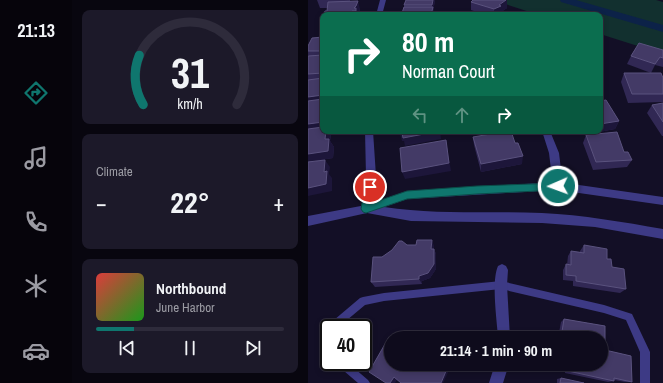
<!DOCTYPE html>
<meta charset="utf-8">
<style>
body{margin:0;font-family:"Archivo Narrow",sans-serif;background:#1c1929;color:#f1f3f6;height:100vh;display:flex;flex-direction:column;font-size:15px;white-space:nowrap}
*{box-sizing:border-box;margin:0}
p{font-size:13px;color:#9b9ba3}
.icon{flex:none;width:22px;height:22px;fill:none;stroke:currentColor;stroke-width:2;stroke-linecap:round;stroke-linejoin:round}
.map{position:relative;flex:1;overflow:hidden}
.sheet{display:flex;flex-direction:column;gap:10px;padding:10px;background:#08060f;width:236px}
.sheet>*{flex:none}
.guide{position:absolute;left:12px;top:12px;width:283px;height:122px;border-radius:8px;box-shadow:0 2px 6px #0003,0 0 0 1px #2e2b3b;background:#0b6e4f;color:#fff;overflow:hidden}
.speed{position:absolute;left:12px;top:319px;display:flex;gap:8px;font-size:20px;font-weight:700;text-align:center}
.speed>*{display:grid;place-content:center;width:52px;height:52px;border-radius:50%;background:#0e0b1c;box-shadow:0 2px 6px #0003,0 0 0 1px #2e2b3b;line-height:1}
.speed .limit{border:2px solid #111;border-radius:6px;background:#fff;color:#111}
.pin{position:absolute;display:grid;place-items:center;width:34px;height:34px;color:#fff;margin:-17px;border:2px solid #fff;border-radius:50%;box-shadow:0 1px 4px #0007}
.me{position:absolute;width:44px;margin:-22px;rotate:268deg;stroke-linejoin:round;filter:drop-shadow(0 0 3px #0008)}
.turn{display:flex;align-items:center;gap:14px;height:84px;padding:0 16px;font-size:18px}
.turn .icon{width:52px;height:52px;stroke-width:2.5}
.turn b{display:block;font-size:28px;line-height:34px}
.lanes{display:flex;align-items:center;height:38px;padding:0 16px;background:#0003;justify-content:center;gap:20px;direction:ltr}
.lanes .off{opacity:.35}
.big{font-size:30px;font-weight:800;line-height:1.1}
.sheet .widget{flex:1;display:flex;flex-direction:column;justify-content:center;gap:6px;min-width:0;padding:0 14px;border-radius:8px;background:#1c1929}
.sheet .dial{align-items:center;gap:0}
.dial svg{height:104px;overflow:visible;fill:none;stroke:#2e2b3b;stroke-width:7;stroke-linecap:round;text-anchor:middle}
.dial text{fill:#f1f3f6;stroke:none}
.song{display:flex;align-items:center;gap:12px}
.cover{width:48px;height:48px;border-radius:6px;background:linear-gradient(135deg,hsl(0 70% 55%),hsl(120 70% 35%))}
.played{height:4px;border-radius:2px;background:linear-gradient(90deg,#0f766e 20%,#2e2b3b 20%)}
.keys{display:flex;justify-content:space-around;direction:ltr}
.heat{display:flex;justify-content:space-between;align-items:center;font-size:22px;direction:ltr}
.trip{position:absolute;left:76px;top:331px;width:224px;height:40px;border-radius:20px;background:#0e0b1c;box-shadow:0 2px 6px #0003,0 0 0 1px #2e2b3b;font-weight:800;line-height:40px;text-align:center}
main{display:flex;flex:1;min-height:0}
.tabs{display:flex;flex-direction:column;width:72px;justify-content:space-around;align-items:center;background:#06040b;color:#9b9ba3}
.tabs .icon{width:28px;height:28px}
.tabs .active{color:#0f766e}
.tabs b{font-size:18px;color:#f1f3f6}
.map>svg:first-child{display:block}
.green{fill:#12302f}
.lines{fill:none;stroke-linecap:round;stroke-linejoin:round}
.canal{fill:#0c2248;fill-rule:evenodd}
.service{fill:#3d3a85;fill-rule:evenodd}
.minor{fill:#3d3a85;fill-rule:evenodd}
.tertiary{fill:#3d3a85;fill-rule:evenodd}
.wall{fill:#312854}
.shaded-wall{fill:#1d163a}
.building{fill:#433a66;stroke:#5a527e}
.route{fill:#0f766e;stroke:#0a4d48}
</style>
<main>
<nav class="tabs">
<b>21:13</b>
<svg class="icon active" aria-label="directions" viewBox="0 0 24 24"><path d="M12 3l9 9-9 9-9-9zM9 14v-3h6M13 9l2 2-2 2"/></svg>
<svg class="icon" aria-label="music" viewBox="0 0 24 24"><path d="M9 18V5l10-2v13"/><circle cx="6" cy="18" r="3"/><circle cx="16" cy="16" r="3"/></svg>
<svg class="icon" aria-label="phone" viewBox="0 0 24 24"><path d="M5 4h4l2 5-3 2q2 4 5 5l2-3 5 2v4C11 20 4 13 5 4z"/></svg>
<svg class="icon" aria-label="climate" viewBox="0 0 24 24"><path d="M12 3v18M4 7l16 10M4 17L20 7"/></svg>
<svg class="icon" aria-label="car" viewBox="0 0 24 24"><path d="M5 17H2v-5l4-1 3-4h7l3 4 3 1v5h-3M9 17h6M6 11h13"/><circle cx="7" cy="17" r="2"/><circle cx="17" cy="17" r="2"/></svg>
</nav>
<section class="sheet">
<div class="widget dial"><svg viewBox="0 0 100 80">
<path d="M14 69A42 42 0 1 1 86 69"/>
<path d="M14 69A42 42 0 0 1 11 31" stroke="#0f766e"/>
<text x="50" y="56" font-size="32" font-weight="700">31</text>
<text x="50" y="72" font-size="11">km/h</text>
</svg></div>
<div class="widget"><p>Climate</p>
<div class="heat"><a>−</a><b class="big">22°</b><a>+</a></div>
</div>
<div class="widget">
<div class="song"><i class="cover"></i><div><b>Northbound</b><p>June Harbor</p></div></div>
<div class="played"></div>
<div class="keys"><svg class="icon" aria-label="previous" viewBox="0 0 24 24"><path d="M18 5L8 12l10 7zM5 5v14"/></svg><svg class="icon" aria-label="pause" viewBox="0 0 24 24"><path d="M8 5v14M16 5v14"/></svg><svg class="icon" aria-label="next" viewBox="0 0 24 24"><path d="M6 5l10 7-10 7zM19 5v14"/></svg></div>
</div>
</section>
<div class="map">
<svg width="355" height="383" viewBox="0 0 355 383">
<rect width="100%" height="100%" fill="#130f26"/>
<path class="green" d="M185,0h163l7,2v52l-63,-20v-19h-61z"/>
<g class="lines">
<path class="canal" d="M252,0h16l87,25v7l-102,-30z"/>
<path class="service" d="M193,281l103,24 28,9 18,38v31h-10v-31l-14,-32 -22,-7 -103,-24 -117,12 -19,4 -24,20v3h-8l1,-8 26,-22 3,-1 21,-4z
M27,362h12l21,18 2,3h-12l-21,-18z"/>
<path class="minor" d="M72,0h6l-4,15h-6z
M57,131h8l3,45 -5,33 -1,3 -4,1 -4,-1 -1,-3 5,-33z
M234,131h8l9,22 4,33 -2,3 -3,1 -3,-1 -2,-3 -4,-33z
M194,264l4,2 2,4 -1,15 3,53h-12c-1,-18 -7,-56 0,-72z
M187,364h14l-6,19h-14z"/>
<path class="tertiary" d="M250,182l105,15v8l-105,-15 -151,9 -23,8c53,8 106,4 158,6 41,2 81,9 121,16v10l-68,-12 -53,-4 -131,-2 -44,-8 -59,13v-10l58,-11 41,-14z"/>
</g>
<path class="wall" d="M9,0h34h-1v1l10,8 -1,6h-35v-1l3,-3v-3h-7z
M98,0h29l-2,12 1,3h-31l-1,-2 2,-6v-2z
M163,2l36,6 -6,4v2l-3,1h-36l21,-1 -12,-4z
M15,37v94h6l2,3 -1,7 4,6 -1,11 -25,4v-106h1l-1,-1v-9z
M355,50v17l-8,-2 -4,8 -24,-9 4,-8z
M316,73l39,5v24l-35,1 -7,-21z
M292,101l19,20 -4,8 -32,6 -3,-4h20z
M355,103v33h-1l-15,-23 5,-8z
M278,135l38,17 8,8 -5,7 -34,3 -10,-27z
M165,137l42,6 7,21 -41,8 -7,-27z
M276,245l23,14 5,8 14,22 -6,4 -47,-7v-5l-10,-1v-10l3,-6 1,1 1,-9 3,-5 9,1v-1z
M126,246l-1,3h1l2,5v15l-6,9 -8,3v3l-47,3 -4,-5 11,-25z
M256,319l41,7v24l26,6 1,26h-7l-11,-2v1l-6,1 -43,-9v-9h36v-26h-43l3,-16z
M253,378l23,5h-27v-4z"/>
<path class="shaded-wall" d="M125,0h2l-2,12 1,3h-3l1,-7v-3z
M198,0h1v8l-6,4v2l-3,1h-4v-6z
M50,1l2,8 -1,6h-2l-3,-7z
M15,95v9l-15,2v-9z
M292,95h2l-2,6z
M311,121l-4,8 -32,6 1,-4h16v-7z
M15,122v9l-15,2v-9z
M18,131h3l2,3 -1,7 4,6 -1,11 -25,4v-8l17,-15z
M132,131l1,8 -36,7 -1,-5h-2l-2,-7z
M174,131h14l-14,3z
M138,140l5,31 -46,8 -3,-7z
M215,156l-1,8 -41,8v-8z
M17,160l5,7 -1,7 3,4v13l-24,5v-8l16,-16z
M124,240l2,6 -1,9 -2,-6z
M126,249l2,5v15l-6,9 -8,3v3l-3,-5v-3z
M141,364h3l-9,19h-2z
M86,377l4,1 -3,5h-5z"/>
<path class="building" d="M98,0h27l-1,5h-28z
M165,0h33l-7,5 2,1 -7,3 -23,-7z
M50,1l-2,5 -2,2h2v3h-4v3l-27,1 -1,-1 1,-3h2l1,-9z
M96,7h29l-2,8h-28v-1h2v-1h-3z
M155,12l28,3h-29z
M15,37v14h-15v-5l4,-8z
M331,43l24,7v8l-3,-1 -5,7 -24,-8z
M15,55v18l-15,1v-18z
M316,73h37l2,5v16h-31z
M15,78v17l-15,2v-17z
M292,91l2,4h-2z
M15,99v23l-15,2v-23z
M298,100l13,21 -19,3v-23z
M355,103v19l-11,-17z
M15,127v4h3l-1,8h4l-1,12 -20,3v-25z
M91,131h41l-37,7 -1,-5 -2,1z
M200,131h3l4,12h3l5,13 -42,8 -8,-27z
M309,132l7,20h4l4,8 -36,2 -10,-27z
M138,140l3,23 -47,9 -2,-24z
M17,160l-1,12 3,-1 -1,13 -18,4v-26z
M109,240h15l-1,9h3v15l-6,9 -9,3v3l-48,3 2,-25h9l10,-7 7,-9h3l5,4h9z
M276,245l23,4v10h4l1,8 12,2 2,20 -50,-8v-5l-10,-1v-11l5,1v-14l13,2z
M256,319l41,7v24l26,6 1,26 -18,-4v3l-46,-10 1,-7h32v-26h-40z
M97,331l16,7h-20z
M81,337l2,1v26h58l-8,19h-40l-7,-6 -4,6h-4l-17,-11z
M253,378l23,5h-24z"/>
<path class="route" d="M62,183l4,4 -2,16 35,-12 70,-5 81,-3 4,3 -4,4 -81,4 -70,5 -41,14 -3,-1 -2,-3 4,-22z"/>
</svg>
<div class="speed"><div class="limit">40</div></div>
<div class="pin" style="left:62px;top:187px;background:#d93025"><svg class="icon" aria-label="arrive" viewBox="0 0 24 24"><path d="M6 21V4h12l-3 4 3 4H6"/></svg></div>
<svg class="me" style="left:250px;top:186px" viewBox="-20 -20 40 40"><circle r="17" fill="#0f766e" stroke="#fff" stroke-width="3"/><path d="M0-11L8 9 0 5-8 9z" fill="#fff"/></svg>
<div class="trip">21:14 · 1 min · 90 m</div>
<div class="guide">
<div class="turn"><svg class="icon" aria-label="right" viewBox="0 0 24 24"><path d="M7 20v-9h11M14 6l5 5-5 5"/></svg><div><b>80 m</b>Norman Court</div></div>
<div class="lanes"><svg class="icon off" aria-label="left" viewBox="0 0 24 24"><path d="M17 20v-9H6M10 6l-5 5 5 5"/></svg><svg class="icon off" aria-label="ahead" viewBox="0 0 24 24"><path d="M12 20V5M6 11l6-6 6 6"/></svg><svg class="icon" aria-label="right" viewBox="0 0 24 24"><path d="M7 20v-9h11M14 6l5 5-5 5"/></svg></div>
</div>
</div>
</main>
